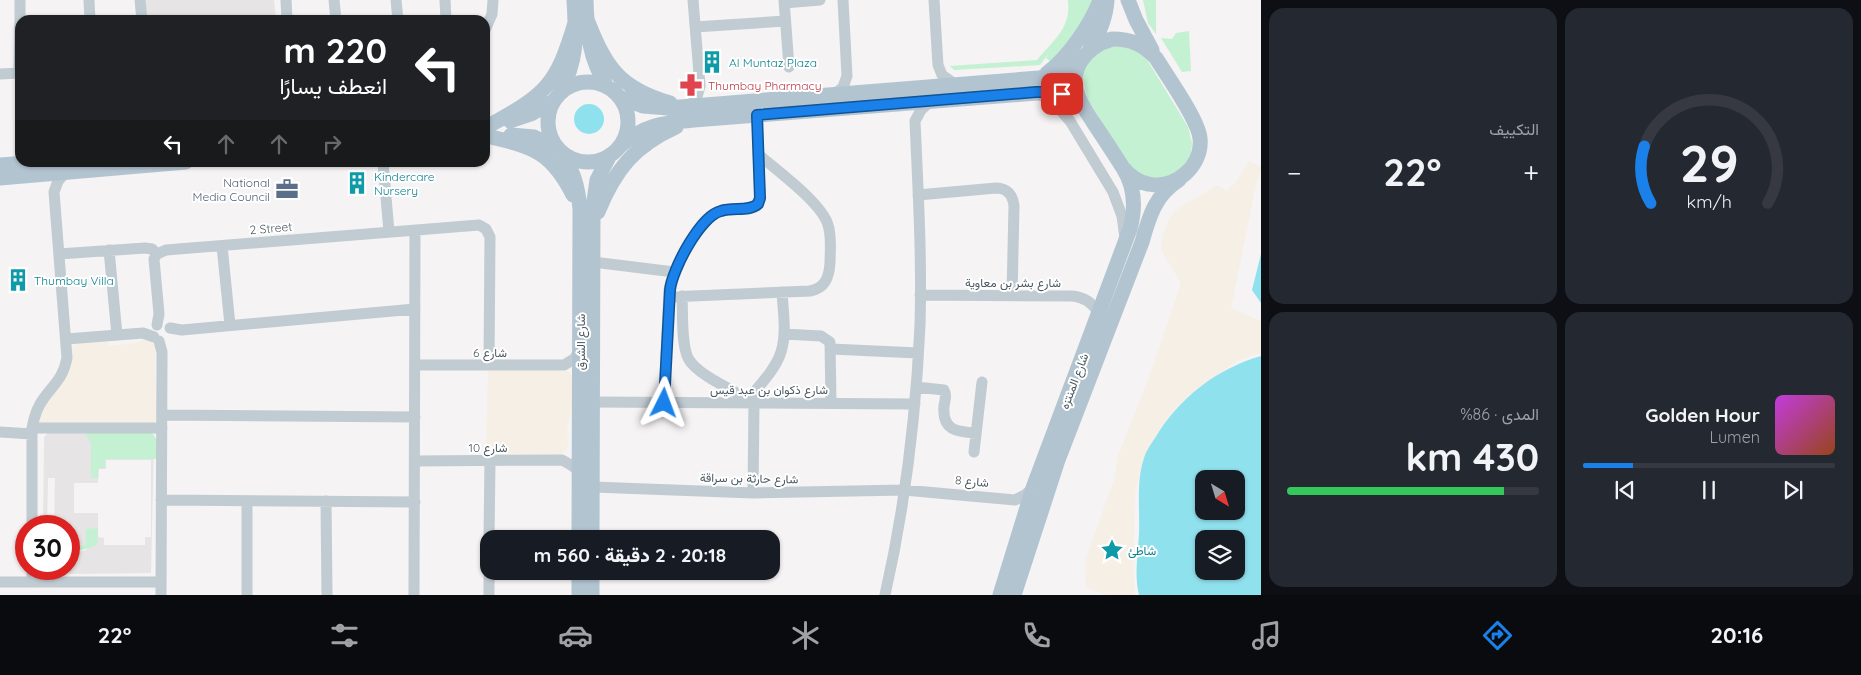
<!DOCTYPE html>
<html lang="ar">
<meta charset="utf-8">
<style>
body{margin:0;font-family:Quicksand,Vazirmatn,sans-serif;background:#242831;color:#f1f3f6;direction:rtl;height:100vh;display:flex;flex-direction:column;font-size:19px;white-space:nowrap}
*{box-sizing:border-box;margin:0}
p{font-size:16px;color:#9ea1a6}
.icon{flex:none;width:28px;height:28px;fill:none;stroke:currentColor;stroke-width:2;stroke-linecap:round;stroke-linejoin:round}
.map{position:relative;flex:1;overflow:hidden;direction:ltr}
.drawer{display:flex;flex-direction:column;gap:8px;padding:8px;background:#0d0f14;width:600px}
.drawer>*{flex:none}
.guide{position:absolute;left:15px;top:15px;width:475px;height:152px;border-radius:15px;box-shadow:0 1px 4px #0004;direction:rtl;background:#202124;color:#fff;overflow:hidden}
.needle{width:32px;rotate:142deg}
.tools{position:absolute;left:1195px;top:470px;display:grid;gap:10px}
.tools a{display:grid;place-items:center;width:50px;height:50px;border-radius:10px;background:#171b24;box-shadow:0 1px 4px #0004;font-size:25px}
.speed{position:absolute;left:15px;top:515px;display:flex;gap:10px;font-size:25px;font-weight:700;text-align:center}
.speed>*{display:grid;place-content:center;width:65px;height:65px;border-radius:50%;background:#171b24;box-shadow:0 1px 4px #0004;line-height:1}
.speed .limit{border:8px solid #d22;background:#fff;color:#111}
.pin{position:absolute;display:grid;place-items:center;width:42px;height:42px;color:#fff;margin:-21px;border-radius:10px;box-shadow:0 2px 8px #0006}
.me{position:absolute;width:55px;margin:-28px;rotate:3deg;stroke-linejoin:round;filter:drop-shadow(0 0 4px #0008)}
.turn{display:flex;align-items:center;gap:18px;height:105px;padding:0 20px;font-size:22px}
.turn .icon{width:65px;height:65px;stroke-width:2.5}
.turn b{display:block;font-size:35px;line-height:42px}
.lanes{display:flex;align-items:center;height:48px;padding:0 20px;background:#0003;justify-content:center;gap:25px;direction:ltr}
.lanes .off{opacity:.35}
.big{font-size:38px;font-weight:800;line-height:1.1}
.drawer .card{flex:1;display:flex;flex-direction:column;justify-content:center;gap:8px;min-width:0;padding:0 18px;border-radius:15px;background:#242831}
.drawer .dial{align-items:center;gap:0}
.dial svg{height:130px;overflow:visible;fill:none;stroke:#363941;stroke-width:7;stroke-linecap:round;text-anchor:middle}
.dial text{fill:#f1f3f6;stroke:none}
.song{display:flex;align-items:center;gap:15px}
.cover{width:60px;height:60px;border-radius:8px;background:linear-gradient(135deg,hsl(290 70% 55%),hsl(20 70% 35%))}
.played{height:5px;border-radius:2px;background:linear-gradient(90deg,#1981e9 20%,#363941 20%)}
.keys{display:flex;justify-content:space-around;direction:ltr}
.heat{display:flex;justify-content:space-between;align-items:center;font-size:28px;direction:ltr}
.charge{height:8px;border-radius:4px;background:linear-gradient(90deg,#34c759 86%,#363941 0)}
.drawer .tiles{flex:1;display:grid;gap:8px;grid-template-columns:repeat(2,1fr)}
.trip{position:absolute;left:480px;top:530px;width:300px;height:50px;border-radius:15px;background:#171b24;box-shadow:0 1px 4px #0004;font-weight:800;line-height:50px;text-align:center;direction:rtl}
.menu{display:flex;height:80px;justify-content:space-around;align-items:center;background:#090b0e;color:#9ea1a6}
.menu .icon{width:35px;height:35px}
.menu .selected{color:#1981e9}
.menu b{font-size:22px;color:#f1f3f6}
main{display:flex;flex:1;min-height:0}
.map>svg:first-child{display:block}
.education{fill:#e6e4e5;fill-rule:evenodd}
.green{fill:#c3f1d2}
.sand{fill:#f5efe5}
.water{fill:#90e1ee;fill-rule:evenodd}
.lines{fill:none;stroke-linecap:round;stroke-linejoin:round}
.minor{stroke:#c1cbd2;stroke-width:11}
.major{stroke:#b3c4d1;stroke-width:15}
.route-casing{stroke:#105497;stroke-width:12}
.route{stroke:#1981e9;stroke-width:9}
.labels{text-anchor:middle;dominant-baseline:central;stroke-width:4;stroke-linejoin:round;paint-order:stroke}
.culture-label{font-size:12px;fill:#0d838f;stroke:#fff;text-anchor:start}
.health-label{font-size:12px;fill:#be3a42;stroke:#fff;text-anchor:start}
.service-label{font-size:12px;fill:#4e5e75;stroke:#fff;text-anchor:end}
.street-label{font-size:12px;fill:#4a5861;stroke:#fff}
</style>
<main>
<section class="drawer">
<div class="tiles">
<div class="card dial"><svg viewBox="0 0 100 80">
<path d="M14 69A42 42 0 1 1 86 69"/>
<path d="M14 69A42 42 0 0 1 10 34" stroke="#1981e9"/>
<text x="50" y="56" font-size="32" font-weight="700">29</text>
<text x="50" y="72" font-size="11">km/h</text>
</svg></div>
<div class="card"><p>التكييف</p>
<div class="heat"><a>−</a><b class="big">22°</b><a>+</a></div>
</div>
<div class="card">
<div class="song"><i class="cover"></i><div><b>Golden Hour</b><p>Lumen</p></div></div>
<div class="played"></div>
<div class="keys"><svg class="icon" aria-label="previous" viewBox="0 0 24 24"><path d="M18 5L8 12l10 7zM5 5v14"/></svg><svg class="icon" aria-label="pause" viewBox="0 0 24 24"><path d="M8 5v14M16 5v14"/></svg><svg class="icon" aria-label="next" viewBox="0 0 24 24"><path d="M6 5l10 7-10 7zM19 5v14"/></svg></div>
</div>
<div class="card"><p>المدى · 86%</p><b class="big">430 km</b><div class="charge"></div></div>
</div>
</section>
<div class="map">
<svg width="1261" height="595" viewBox="0 0 1261 595">
<rect width="100%" height="100%" fill="#f5f3f3"/>
<path class="education" d="M145,0h129l2,20h-130z
M50,429l104,9 -3,135 -84,1 -3,2h-13l-9,-6 3,-1 7,7 14,-4v-3h3v-15l17,-4v-8l-3,5h-14v-21h-15l1,-48h-7l-1,48h-4l1,-88zM106,460h45v77h-6v8h-41v-7l-6,-1v-24h-24v-30h24l1,-14h7z"/>
<path class="green" d="M1068,0h24c-9,24 -24,43 -41,62l-5,-4 3,-5 -9,12 -86,5 -4,-4 87,-6c17,-21 34,-31 31,-60z
M1143,0h13v34l-8,-11z
M1189,31l2,40 -9,1 -21,-34 11,1 4,-6z
M1112,46l23,3 11,9 42,69 4,16 -1,12 -12,17 -21,8 -24,-7 -47,-75 -4,-18 2,-14 5,-8z
M83,429l68,2 6,9v19h-52v9h-7v10h-7v-35z
M98,528l-1,17 -28,9v-7l14,-1 3,-4v-13z"/>
<path class="sand" d="M1249,161l12,6v5l-4,8 -26,128 30,13v32l-22,7 -45,31 -19,18 -14,19 -17,28 -9,39 -2,73 2,27h-28l-21,-7 -1,-27 30,-84 2,-18 34,-87 30,-89 -20,-33c6,-49 23,-41 56,-65l9,6 10,-9z
M143,338l7,2 5,7 1,74 -6,4 -113,-1 34,-75 6,-5 29,-2 4,4 30,-4z
M488,370l80,1 6,6 -1,24 -6,28 1,18 -7,8h-75z"/>
<path class="water" d="M574 119a15 15 0 1 1 30 0a15 15 0 1 1-30 0Z
M1261,254v49l-9,-13z
M1261,356v239h-122c-5,-20 -1,-41 0,-61 1,-26 -3,-52 5,-76 2,-7 7,-14 11,-20 24,-40 61,-69 106,-82zM1204,479h32v32h-32zM1204,539h32v32h-32z"/>
<g class="lines">
<path class="minor" d="M89,0l1,20
M140,0l2,20
M286,0l1,20
M334,0l2,20
M396,0l2,20
M445,0l1,20
M784,0l5,67
M934,0l4,65 4,10 14,10
M784,3l36,-3
M20,20v-20
M695,27l90,-6
M485,30l7,-16 1,-14
M19,73l1,-51
M0,74l20,-1
M1036,92l19,12 15,17 43,71 9,24 3,22
M834,95l9,-8 4,-11 -4,-76
M690,106l7,-9 3,-11 -7,-86
M383,162l6,70
M918,195l78,-7c11,0 17,7 18,18l-2,89
M222,246l8,79
M109,250l8,85
M59,254l86,-6 7,1 5,5
M157,254l9,-4 313,-25 7,4 4,8 -1,128
M593,262l81,10
M920,295l152,1c13,1 21,7 27,18
M682,296c1,17 -1,47 6,62 8,16 44,32 60,41
M669,297l141,-6c15,-3 19,-13 20,-28 0,-12 2,-26 -2,-38 -6,-22 -52,-55 -70,-71
M157,325l2,-11 -5,-55 3,-5
M170,328l12,2 233,-21
M784,334l37,2 9,6 1,61
M67,339l76,-6 11,4
M159,341l3,11 -1,243
M831,349l87,4
M415,365h149l10,-6 6,-9
M916,387l28,3c3,5 1,10 0,16 -2,24 12,26 32,27
M593,402l322,2
M664,403l5,-113c3,-18 28,-67 44,-76 14,-8 44,1 47,-17l-3,-82
M745,403c12,-15 30,-32 36,-51 6,-19 2,-41 1,-60
M162,415l253,2
M32,428h130
M0,432l32,2
M974,452l8,-70
M415,461l147,-1 9,5 9,7
M593,487l160,6 151,-3 111,10 10,-5 8,-7
M753,493l1,-90
M161,500l254,2
M326,501l1,94
M32,526v-98c2,-11 5,-21 12,-30 11,-15 19,-20 23,-40l-13,-166 4,-11 8,-9
M489,539l1,-78
M32,569v13
M0,582h161
M247,595v-94
M414,595l1,-365
M489,595v-24
M885,595c20,-88 31,-179 35,-270 2,-68 -2,-136 -5,-204l6,-11 10,-9"/>
<path class="major" d="M586,0c1,34 3,57 21,87
M1128,0l8,20 16,30
M586,17c19,49 32,71 84,86
M1112,39c19,0 31,5 44,19 11,18 42,61 44,80 3,28 -25,52 -52,46 -11,-2 -18,-8 -25,-16 -10,-16 -20,-31 -30,-46 -5,-8 -11,-16 -14,-24 -12,-29 7,-51 33,-59z
M1090,49c9,-15 16,-31 17,-49
M1047,73c21,-15 44,-49 53,-73
M548 122a40 40 0 1 1 80 0a40 40 0 1 1-80 0Z
M560,92c18,-32 16,-56 14,-92
M619,97l24,9 25,2 371,-30 23,-6 21,-14
M510,121l21,-7 23,-13
M492,124c55,-30 65,-41 83,-101
M511,135l23,2 23,11
M491,137c43,10 61,16 82,58
M619,147c24,-22 43,-24 75,-27l355,-28c14,3 24,7 35,15
M560,151c13,18 18,35 20,58l-1,330
M0,165l38,-3
M0,178l186,-16
M598,212c17,-42 36,-66 78,-85
M592,539l1,-331 4,-28 13,-25
M579,595v-24
M592,595v-24
M1000,595l33,-107 97,-259c6,-22 5,-42 -7,-61
M1014,595l44,-135 84,-218c7,-25 13,-47 37,-62"/>
</g>
<g class="lines">
<defs>
<path id="route" d="M664,403l6,-113c2,-20 30,-74 51,-79 12,-4 28,1 37,-7l2,-6 -3,-83 279,-23h13l13,2"/>
</defs>
<use href="#route" class="route-casing"/>
<use href="#route" class="route"/>
</g>
<defs>
<symbol id="building-bare" viewBox="-9 -9 18 18"><path d="M-4-6H4V6H1V3H-1V6H-4ZM-2.5-4.3h1.7v1.8h-1.7ZM.8-4.3h1.7v1.8H.8ZM-2.5-1h1.7V.8h-1.7ZM.8-1h1.7V.8H.8Z" fill="#0f9aa8" stroke="#fff" stroke-width="2.5" paint-order="stroke"/></symbol>
<symbol id="pharmacy-bare" viewBox="-9 -9 18 18"><path d="M-2-6h4v4h4v4h-4v4h-4v-4h-4v-4h4Z" fill="#e0444e" stroke="#fff" stroke-width="2.5" paint-order="stroke"/></symbol>
<symbol id="office-bare" viewBox="-9 -9 18 18"><path d="M-6-3h4V-5.5h4V-3h4V5H-6ZM-1-4.5V-3h2v-1.5ZM-6 0V1H6V0Z" fill="#5c6f8a" stroke="#fff" stroke-width="2.5" paint-order="stroke"/></symbol>
<symbol id="sight-bare" viewBox="-9 -9 18 18"><path d="M0-6L1.8-2.2L6-1.7L2.9 1.2L3.7 5.4L0 3.3L-3.7 5.4L-2.9 1.2L-6-1.7L-1.8-2.2Z" fill="#0f9aa8" stroke="#fff" stroke-width="2.5" paint-order="stroke"/></symbol>
</defs>
<g fill-rule="evenodd">
<use href="#building-bare" x="696" y="46" width="32" height="32"/>
<use href="#pharmacy-bare" x="675" y="69" width="32" height="32"/>
<use href="#building-bare" x="341" y="167" width="32" height="32"/>
<use href="#office-bare" x="271" y="173" width="32" height="32"/>
<use href="#building-bare" x="2" y="264" width="32" height="32"/>
<use href="#sight-bare" x="1096" y="534" width="32" height="32"/>
</g>
<g class="labels">
<g class="culture-label">
<text x="729" y="62">Al Muntaz Plaza</text>
<text x="374" y="176">Kindercare<tspan x="374" dy="14">Nursery</tspan></text>
<text x="34" y="280">Thumbay Villa</text>
<text x="1128" y="550">شاطئ</text>
</g>
<g class="health-label">
<text x="708" y="85">Thumbay Pharmacy</text>
</g>
<g class="service-label">
<text x="270" y="182">National<tspan x="270" dy="14">Media Council</tspan></text>
</g>
<g class="street-label">
<text transform="translate(271 228) rotate(-5)">2 Street</text>
<text x="1013" y="282">شارع بشر بن معاوية</text>
<text transform="translate(580 342) rotate(-90)">شارع الشرق</text>
<text x="490" y="352">شارع 6</text>
<text transform="translate(1074 381) rotate(-69)">شارع المنتزه</text>
<text x="769" y="389">شارع ذكوان بن عبد قيس</text>
<text x="488" y="447">شارع 10</text>
<text transform="translate(749 478) rotate(1)">شارع حارثة بن سراقة</text>
<text transform="translate(972 481) rotate(5)">شارع 8</text>
</g>
</g>
</svg>
<div class="tools">
<a><svg class="needle" viewBox="-14 -14 28 28"><path d="M0-13l5 13h-10z" fill="#e53935"/><path d="M0 13l5-13h-10z" fill="#9ea1a6"/></svg></a>
<a><svg class="icon" aria-label="layers" viewBox="0 0 24 24"><path d="M12 4l9 5-9 5-9-5zM3 14l9 5 9-5"/></svg></a>
</div>
<div class="speed"><div class="limit">30</div></div>
<div class="pin" style="left:1062px;top:94px;background:#d93025"><svg class="icon" aria-label="arrive" viewBox="0 0 24 24"><path d="M6 21V4h12l-3 4 3 4H6"/></svg></div>
<svg class="me" style="left:664px;top:403px" viewBox="-20 -20 40 40"><path d="M0-17L14 15 0 8-14 15z" fill="#1981e9" stroke="#fff" stroke-width="4"/></svg>
<div class="trip">20:18 · 2 دقيقة · 560 m</div>
<div class="guide">
<div class="turn"><svg class="icon" aria-label="left" viewBox="0 0 24 24"><path d="M17 20v-9H6M10 6l-5 5 5 5"/></svg><div><b>220 m</b>انعطف يسارًا</div></div>
<div class="lanes"><svg class="icon" aria-label="left" viewBox="0 0 24 24"><path d="M17 20v-9H6M10 6l-5 5 5 5"/></svg><svg class="icon off" aria-label="ahead" viewBox="0 0 24 24"><path d="M12 20V5M6 11l6-6 6 6"/></svg><svg class="icon off" aria-label="ahead" viewBox="0 0 24 24"><path d="M12 20V5M6 11l6-6 6 6"/></svg><svg class="icon off" aria-label="right" viewBox="0 0 24 24"><path d="M7 20v-9h11M14 6l5 5-5 5"/></svg></div>
</div>
</div>
</main>
<nav class="menu">
<b>20:16</b>
<svg class="icon selected" aria-label="directions" viewBox="0 0 24 24"><path d="M12 3l9 9-9 9-9-9zM9 14v-3h6M13 9l2 2-2 2"/></svg>
<svg class="icon" aria-label="music" viewBox="0 0 24 24"><path d="M9 18V5l10-2v13"/><circle cx="6" cy="18" r="3"/><circle cx="16" cy="16" r="3"/></svg>
<svg class="icon" aria-label="phone" viewBox="0 0 24 24"><path d="M5 4h4l2 5-3 2q2 4 5 5l2-3 5 2v4C11 20 4 13 5 4z"/></svg>
<svg class="icon" aria-label="climate" viewBox="0 0 24 24"><path d="M12 3v18M4 7l16 10M4 17L20 7"/></svg>
<svg class="icon" aria-label="car" viewBox="0 0 24 24"><path d="M5 17H2v-5l4-1 3-4h7l3 4 3 1v5h-3M9 17h6M6 11h13"/><circle cx="7" cy="17" r="2"/><circle cx="17" cy="17" r="2"/></svg>
<svg class="icon" aria-label="filters" viewBox="0 0 24 24"><path d="M4 7h16M4 17h16"/><circle cx="9" cy="7" r="2"/><circle cx="15" cy="17" r="2"/></svg>
<b>22°</b>
</nav>
